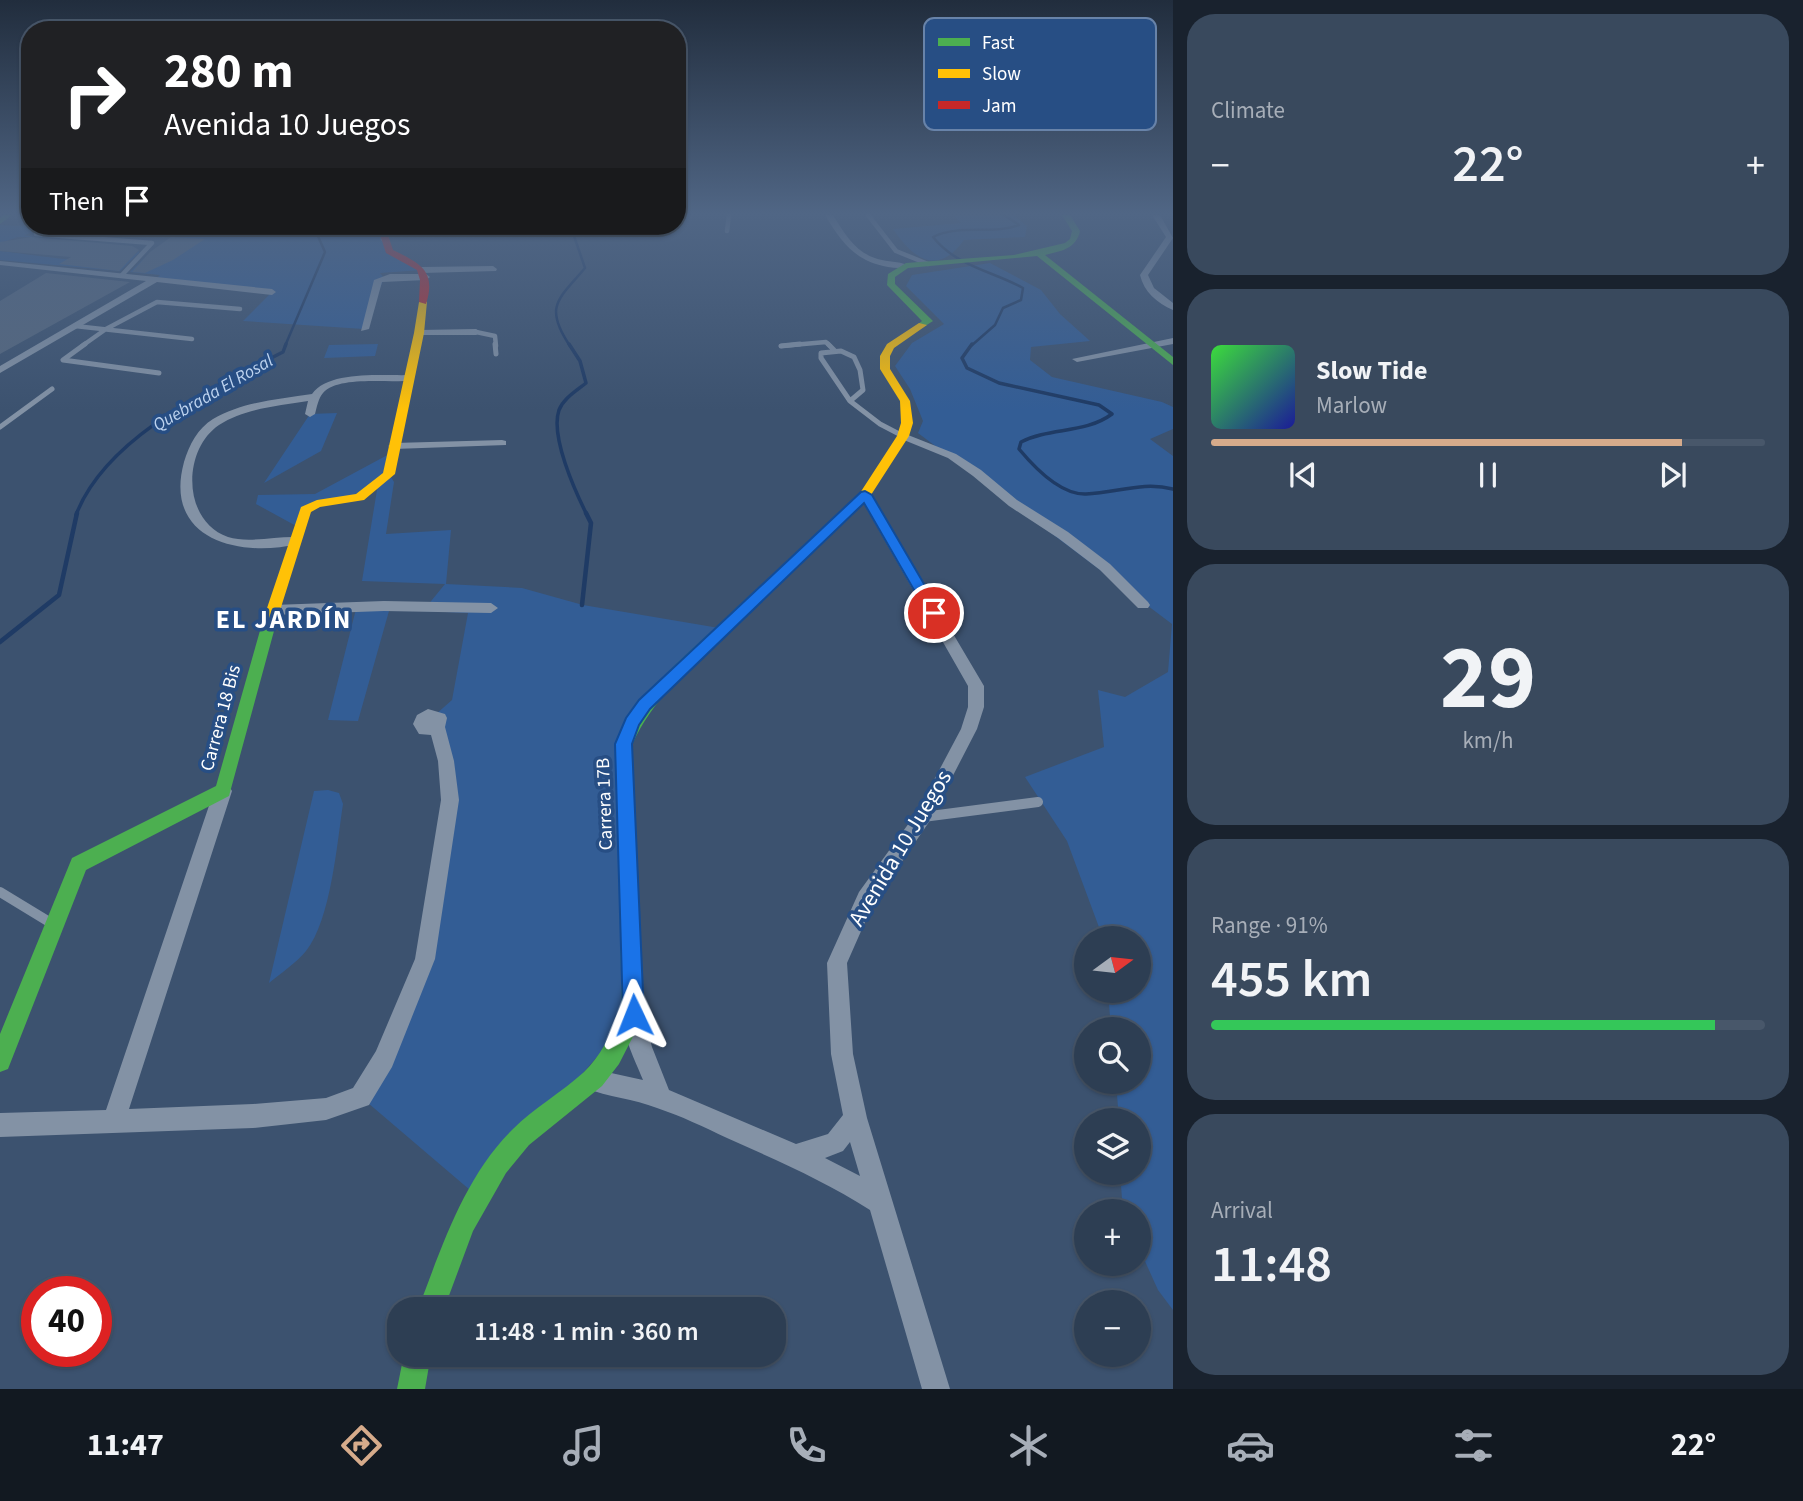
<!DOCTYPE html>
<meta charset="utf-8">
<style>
body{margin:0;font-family:"Source Sans 3",sans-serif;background:#39495d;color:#f1f3f6;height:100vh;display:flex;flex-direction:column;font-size:26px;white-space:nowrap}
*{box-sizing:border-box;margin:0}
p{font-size:23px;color:#a7aeb8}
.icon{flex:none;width:38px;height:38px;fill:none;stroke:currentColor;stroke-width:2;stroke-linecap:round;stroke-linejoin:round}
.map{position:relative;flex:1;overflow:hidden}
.side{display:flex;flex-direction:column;gap:14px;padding:14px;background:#19222e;width:630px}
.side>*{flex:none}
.banner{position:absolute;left:21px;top:21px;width:665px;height:214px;border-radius:28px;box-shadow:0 2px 5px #0004,0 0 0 2px #48576a;background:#202124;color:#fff;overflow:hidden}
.needle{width:46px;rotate:75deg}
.controls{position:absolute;left:1074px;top:926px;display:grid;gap:14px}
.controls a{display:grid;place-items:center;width:77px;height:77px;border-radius:50%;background:#2d3e53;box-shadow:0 2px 5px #0004,0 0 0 2px #48576a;font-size:35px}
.speed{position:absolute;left:21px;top:1276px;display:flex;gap:14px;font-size:35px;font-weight:700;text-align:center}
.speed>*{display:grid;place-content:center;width:91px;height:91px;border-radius:50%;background:#2d3e53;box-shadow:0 2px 5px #0004,0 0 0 2px #48576a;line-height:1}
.speed .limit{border:10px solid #d22;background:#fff;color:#111}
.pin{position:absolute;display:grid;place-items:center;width:60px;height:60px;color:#fff;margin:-30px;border:4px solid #fff;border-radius:50%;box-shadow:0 2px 7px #0007}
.me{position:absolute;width:77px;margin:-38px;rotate:358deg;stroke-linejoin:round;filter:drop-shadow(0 0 5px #0008)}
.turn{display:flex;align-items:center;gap:24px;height:147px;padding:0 28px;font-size:32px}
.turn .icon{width:91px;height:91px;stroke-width:2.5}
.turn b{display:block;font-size:49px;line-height:60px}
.then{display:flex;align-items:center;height:66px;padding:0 28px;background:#0003;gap:14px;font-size:26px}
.big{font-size:52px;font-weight:600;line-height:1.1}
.side .tile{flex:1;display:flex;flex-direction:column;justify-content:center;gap:10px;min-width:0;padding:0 24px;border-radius:28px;background:#39495d}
.side .dial{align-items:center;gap:0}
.dial b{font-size:91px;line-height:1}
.song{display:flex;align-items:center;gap:21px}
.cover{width:84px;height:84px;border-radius:10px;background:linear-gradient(135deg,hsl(120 70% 55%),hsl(240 70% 35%))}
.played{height:7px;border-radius:4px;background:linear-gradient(90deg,#d6ab8b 85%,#48576a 85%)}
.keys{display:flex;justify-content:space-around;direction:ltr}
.heat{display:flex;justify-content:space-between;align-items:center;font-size:38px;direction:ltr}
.charge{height:10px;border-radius:5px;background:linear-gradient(90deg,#34c759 91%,#48576a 0)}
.trip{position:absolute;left:387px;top:1297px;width:399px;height:70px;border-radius:28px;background:#2d3e53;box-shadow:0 2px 5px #0004,0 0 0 2px #48576a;font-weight:600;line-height:70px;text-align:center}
.menu{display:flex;height:112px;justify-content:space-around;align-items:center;background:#121921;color:#a7aeb8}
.menu .icon{width:49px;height:49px}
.menu .on{color:#d6ab8b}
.menu b{font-size:32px;color:#f1f3f6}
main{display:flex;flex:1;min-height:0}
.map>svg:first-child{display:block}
.green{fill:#335d95}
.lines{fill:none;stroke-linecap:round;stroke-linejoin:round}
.stream-far2{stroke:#1f3b65;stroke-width:2.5}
.stream-far1{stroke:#1f3b65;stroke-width:3.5}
.stream{stroke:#1f3b65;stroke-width:4.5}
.building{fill:#55677e}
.lane-far2{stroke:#8392a5;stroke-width:4.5}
.lane-far1{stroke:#8392a5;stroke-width:5}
.lane{stroke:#8392a5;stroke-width:10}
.street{fill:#8392a5;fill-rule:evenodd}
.fast{fill:#4caf50;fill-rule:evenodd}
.slow{fill:#ffc107;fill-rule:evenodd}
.jam{fill:#c62828;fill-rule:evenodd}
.route{fill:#1a73e8;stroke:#114b97;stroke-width:2}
.labels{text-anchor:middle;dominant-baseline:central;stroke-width:7;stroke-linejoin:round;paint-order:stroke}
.far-water-label{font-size:18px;font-style:italic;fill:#bdd3ef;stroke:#274e84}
.street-label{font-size:19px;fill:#fff;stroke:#274e84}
.near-street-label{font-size:23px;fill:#fff;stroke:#274e84}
.district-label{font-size:26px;font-weight:bold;letter-spacing:2px;fill:#fff;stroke:#274e84}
.key{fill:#274e84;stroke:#6883a9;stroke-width:2}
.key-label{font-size:19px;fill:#fff}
</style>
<main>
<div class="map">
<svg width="1173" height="1389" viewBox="0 0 1173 1389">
<rect width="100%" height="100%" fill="#3c526f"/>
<path class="green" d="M953,215h60l14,11 -2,11 -61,3c-26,36 -50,20 -71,-11l68,-6z
M0,225l205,11 -5,-1 17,-9h140l21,5 10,18 34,21 -42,3 4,5 -20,51 -121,-8 28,-28 -115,-14 4,-4 -30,-3 21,-20 36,-14 -145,-9 -18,6 9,2h-15l-18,6z
M0,251c30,3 118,20 139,0v2l-19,18 -120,-11z
M990,263l51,27 19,24 30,27 -59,6 -1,13 22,17 110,25 11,5v22l-23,10 23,17v854l-15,-20 -19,-42v-37h-16l-3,-38 19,-1v-52h-20l-3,-38h23v-53h-28l-3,-38 31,-1v-52h-36l-36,-97 -42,-64 79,-30 -6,-57 27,7 43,-25 4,-48 -254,-191 5,-12 -13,-32 -15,-23 17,-23 32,-19 -38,-38 6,-11z
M378,344l-3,12 -51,2 5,-13z
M337,413l-16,38 -57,32 46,-69z
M393,452l-4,22 5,8 -8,52 65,-4 -5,54 76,4 61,17 142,24 -93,94 1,292 -156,181 -116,-99 64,-138 25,-159 -15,-85 17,-15 16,-87 -45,-2 22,-27 -83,-3 16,-97 -8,7 -53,13 -19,23 -42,-23 2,-9 57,-1z
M356,609l33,2 -31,110 -30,-1z
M328,790l11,3 4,11c-6,39 -12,116 -37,147 -10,12 -25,22 -37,32l45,-192z"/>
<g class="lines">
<path class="stream-far2" d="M285,346l40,-94 -8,-18 2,-8
M570,346c-27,-40 -11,-47 15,-78l-12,-35 2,-7
M971,346l24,-21 8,-17 18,-8 2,-12c-31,-17 -67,-22 -90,-51 25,-13 59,-2 86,-12l-15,-10"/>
<path class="stream-far1" d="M569,344l11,17 6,22c-10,8 -22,15 -27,27 -9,26 16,81 28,105
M972,344l-10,14 5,10 32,15 100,22 13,9c-27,20 -62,13 -91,28l-2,7c15,18 41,46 67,45 31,-1 56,-13 87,-5
M76,515c30,-79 137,-127 207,-163l3,-8"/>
<path class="stream" d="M582,605l9,-82 -5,-10
M0,642l59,-47 18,-82"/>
</g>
<path class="building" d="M32,237l100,9 7,4 -20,21 -60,-7 12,-7 -71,-6v-9z
M171,237l34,2 -32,21 -28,13 -13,-1 18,-20z
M46,273l84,9 -130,72v-53z"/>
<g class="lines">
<path class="lane-far2" d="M868,215l28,36 32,13
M187,226l15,1
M727,231l2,-16
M36,234l116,9 -30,32
M383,239l15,-13
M75,326l117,13
M476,332l19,4 1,10
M82,346l24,-17 51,-27 83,7
M781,346l45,-4 4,4"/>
<path class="lane-far1" d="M85,344l-22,16 96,13
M495,344l1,10
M828,344l6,6
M781,346l19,-2
M841,351l13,6 6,13 3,20 -13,11 -29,-43v-5z
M850,401l30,23 23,12
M0,427l52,-38"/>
<path class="lane" d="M923,817l115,-15
M0,892l51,31"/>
<path class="street" d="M825,215h8c13,21 24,40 49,45 10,2 20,2 28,6 -6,3 -14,2 -22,1 -33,-6 -46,-24 -63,-52z
M1152,215h8l13,23 -25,37 6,13 19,15v7c-16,-7 -29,-18 -33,-35l26,-38z
M0,261l272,28 4,3 -4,3 -115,-13 -157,91v-7l146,-85 -146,-16z
M493,266l4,3 -1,2 -74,2 -4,-3 4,-3z
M390,274h36l4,3 -4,3 -44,2 -13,47 -8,2 13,-51z
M419,330l57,-1 5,3 -5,3h-60v-4z
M1173,338v6l-96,18 -5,-3z
M410,375l4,1v4c-23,4 -75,-5 -91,13 -5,6 -6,14 -8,21l-5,3 -5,-3 3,-13c-29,5 -63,7 -89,24 -37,25 -37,96 9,112 19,6 45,0 65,0l5,1v6c-60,14 -135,-5 -114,-82 5,-17 14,-34 29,-43 29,-17 66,-20 99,-25 17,-24 71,-18 98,-19z
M903,433l53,21 25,16 36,30 51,32 42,32 38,38 2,3 -2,3h-10l-38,-38 -42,-32 -49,-32 -36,-30 -25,-18 -49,-20v-4z
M502,440l4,1v4l-112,4 -6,-3 6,-3z
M865,491l6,4 113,191v21l-7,22 -48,93 -56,82 -26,59 6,91 14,64 83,271h-28l-52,-179c-45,-29 -94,-50 -143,-72 -23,-11 -46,-22 -70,-30 -23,-9 -49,-11 -72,-20l-3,-8 3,-8 8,-3 50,11c-7,-19 -25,-50 -17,-71l8,-3 8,3 10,38 17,43 127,54 32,-10 15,-19 -12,-61 -4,-91 32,-71 58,-80 44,-83 7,-22v-21l-109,-191zM850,1142l10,34 -35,-18 18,-7z
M384,601l107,2 7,5 -7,5 -107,-2 -111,4 -7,-5 7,-5z
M428,709l17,5 2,4 -2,9 9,34 5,39 -24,159 -43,108 -23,38 -43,15 -73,8 -253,9v-24l106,-3 108,-319 3,-5 6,-2 6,2 3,5 -103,318 124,-5 73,-6 27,-10 23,-37 39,-92 26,-159 -3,-39 -7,-26 -12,-1 -6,-10 4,-9z"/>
<path class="fast" d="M3,215h9l-12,9v-6z
M1062,215h8l10,16c-4,18 -19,20 -35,24l128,102v8l-136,-109 -129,12 -13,9v7l38,37 -11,7 -5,-3 5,-4 -35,-36 1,-11 18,-11 108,-8 51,-12 5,-4 2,-8z
M817,537l7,4 -2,3 -149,141c-17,18 -31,37 -41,60l12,270 -25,49 -17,22 -73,59 -23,28 -33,58 -29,78h-26c24,-62 46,-132 95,-180 21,-21 49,-37 71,-57 17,-16 27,-39 38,-59l-6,-268c21,-48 59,-80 97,-115 33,-31 66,-61 99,-92z
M270,615l7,5 -48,176 -143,74 -78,199 -8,3v-38l72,-176 144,-72 47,-166z
M404,1354h27l-6,35h-28z"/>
<path class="slow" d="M423,299l4,3 -3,31 -29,141 -31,26 -44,7 -9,5 -34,108 -7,5 -5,-1 -2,-4 38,-113 16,-7 39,-6 27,-21 31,-140 5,-31z
M919,323l8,2 -33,23 -4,8v13l20,32 3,22 -4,13 -40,62 -47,46h-10v-6l48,-45 37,-57 4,-13 -1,-22 -20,-32v-13l7,-12z"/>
<path class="jam" d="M377,226h8l8,24c26,13 44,20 33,54l-7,-2 1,-22 -3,-10 -31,-17z"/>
</g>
<linearGradient id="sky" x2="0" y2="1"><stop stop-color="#212d3d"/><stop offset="0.52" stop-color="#506685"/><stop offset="1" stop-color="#506685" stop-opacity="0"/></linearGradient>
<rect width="1173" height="410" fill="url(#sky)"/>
<path class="route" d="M865,491l7,4 69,118 -2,3h-10l-65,-113 -214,206 -11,16 -7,19 12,271 -3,7 -7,3 -8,-3 -3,-7 -8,-271 11,-26 13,-18 222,-208z"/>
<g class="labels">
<g class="far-water-label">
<text transform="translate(213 393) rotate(-30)">Quebrada El Rosal</text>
</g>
<g class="street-label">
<text transform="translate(221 718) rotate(-75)">Carrera 18 Bis</text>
<text transform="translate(605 804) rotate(-92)">Carrera 17B</text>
</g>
<g class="near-street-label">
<text transform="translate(900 848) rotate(-59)">Avenida 10 Juegos</text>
</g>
<g class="district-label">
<text x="284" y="619">EL JARDÍN</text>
</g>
</g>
<rect x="924" y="18" width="232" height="112" rx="10" class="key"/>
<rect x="938" y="38" width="32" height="8" fill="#4caf50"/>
<rect x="938" y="69" width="32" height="9" fill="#ffc107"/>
<rect x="938" y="101" width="32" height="8" fill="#c62828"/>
<g class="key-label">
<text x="982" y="49">Fast</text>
<text x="982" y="80">Slow</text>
<text x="982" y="112">Jam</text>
</g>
</svg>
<div class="controls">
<a><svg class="needle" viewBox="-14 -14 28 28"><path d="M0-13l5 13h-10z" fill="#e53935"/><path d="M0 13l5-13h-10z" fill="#a7aeb8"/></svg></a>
<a><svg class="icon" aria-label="search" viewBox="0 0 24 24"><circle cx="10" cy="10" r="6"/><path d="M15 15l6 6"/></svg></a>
<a><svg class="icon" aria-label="layers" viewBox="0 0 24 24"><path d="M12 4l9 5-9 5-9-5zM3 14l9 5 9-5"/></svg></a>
<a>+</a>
<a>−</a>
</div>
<div class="speed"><div class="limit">40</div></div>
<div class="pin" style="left:934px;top:613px;background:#d93025"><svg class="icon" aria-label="arrive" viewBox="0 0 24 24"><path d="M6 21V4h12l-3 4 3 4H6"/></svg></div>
<svg class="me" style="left:634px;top:1015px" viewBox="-20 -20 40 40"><path d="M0-17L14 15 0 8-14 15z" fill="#1a73e8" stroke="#fff" stroke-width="4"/></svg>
<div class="trip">11:48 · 1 min · 360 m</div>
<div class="banner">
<div class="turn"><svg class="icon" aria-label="right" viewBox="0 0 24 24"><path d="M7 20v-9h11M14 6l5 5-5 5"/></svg><div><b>280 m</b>Avenida 10 Juegos</div></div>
<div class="then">Then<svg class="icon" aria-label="arrive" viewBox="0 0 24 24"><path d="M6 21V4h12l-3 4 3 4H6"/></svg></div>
</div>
</div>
<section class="side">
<div class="tile"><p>Climate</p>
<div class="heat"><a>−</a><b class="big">22°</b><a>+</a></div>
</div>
<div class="tile">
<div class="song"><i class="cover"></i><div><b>Slow Tide</b><p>Marlow</p></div></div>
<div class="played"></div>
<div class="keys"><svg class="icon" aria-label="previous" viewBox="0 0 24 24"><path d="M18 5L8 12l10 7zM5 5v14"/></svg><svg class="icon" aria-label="pause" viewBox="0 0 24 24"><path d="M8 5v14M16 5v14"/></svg><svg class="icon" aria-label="next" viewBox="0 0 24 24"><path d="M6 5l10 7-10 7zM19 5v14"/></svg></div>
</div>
<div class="tile dial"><b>29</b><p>km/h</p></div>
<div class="tile"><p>Range · 91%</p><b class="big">455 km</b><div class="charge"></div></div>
<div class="tile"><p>Arrival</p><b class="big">11:48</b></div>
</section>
</main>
<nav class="menu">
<b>11:47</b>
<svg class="icon on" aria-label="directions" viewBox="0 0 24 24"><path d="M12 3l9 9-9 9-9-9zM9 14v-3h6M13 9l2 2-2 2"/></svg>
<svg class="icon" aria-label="music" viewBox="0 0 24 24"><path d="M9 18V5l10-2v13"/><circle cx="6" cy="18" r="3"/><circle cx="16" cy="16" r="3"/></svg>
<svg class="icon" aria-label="phone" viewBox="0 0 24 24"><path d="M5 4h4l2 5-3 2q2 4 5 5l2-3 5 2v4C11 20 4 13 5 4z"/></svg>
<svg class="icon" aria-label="climate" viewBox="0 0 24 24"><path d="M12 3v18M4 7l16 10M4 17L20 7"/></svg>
<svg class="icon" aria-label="car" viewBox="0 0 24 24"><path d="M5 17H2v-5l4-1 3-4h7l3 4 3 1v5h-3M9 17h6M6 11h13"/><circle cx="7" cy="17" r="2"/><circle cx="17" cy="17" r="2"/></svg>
<svg class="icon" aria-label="filters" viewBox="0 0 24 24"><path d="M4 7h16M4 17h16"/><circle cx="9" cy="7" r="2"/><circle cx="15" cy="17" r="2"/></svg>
<b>22°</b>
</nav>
